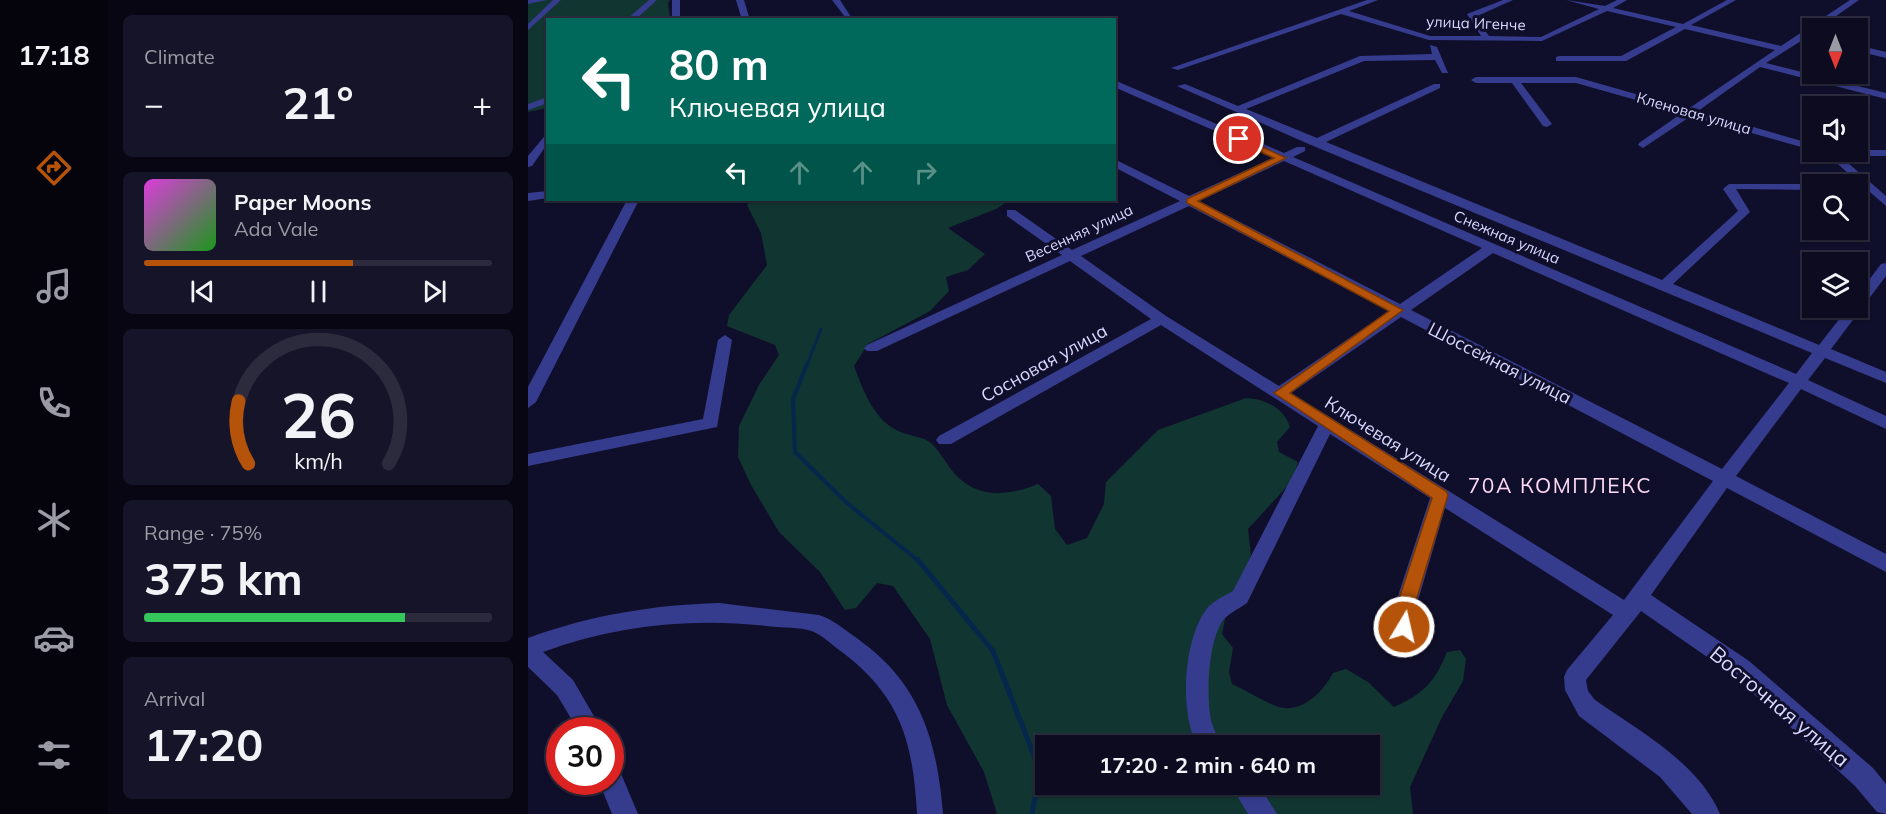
<!DOCTYPE html>
<meta charset="utf-8">
<style>
body{margin:0;font-family:Mulish,sans-serif;background:#151429;color:#f1f3f6;height:100vh;display:flex;flex-direction:column;font-size:22px;white-space:nowrap}
*{box-sizing:border-box;margin:0}
p{font-size:20px;color:#9a9ba5}
.icon{flex:none;width:33px;height:33px;fill:none;stroke:currentColor;stroke-width:2;stroke-linecap:round;stroke-linejoin:round}
.map{position:relative;flex:1;overflow:hidden}
.panel{display:flex;flex-direction:column;gap:15px;padding:15px;background:#070612;width:420px}
.panel>*{flex:none}
.guide{position:absolute;left:18px;top:18px;width:570px;height:183px;border-radius:0px;box-shadow:0 2px 4px #0004,0 0 0 2px #2c2b3e;background:#00695c;color:#fff;overflow:hidden}
.needle{width:39px;rotate:180deg}
.controls{position:absolute;left:1274px;top:18px;display:grid;gap:12px}
.controls a{display:grid;place-items:center;width:66px;height:66px;border-radius:0px;background:#0c0b20;box-shadow:0 2px 4px #0004,0 0 0 2px #2c2b3e;font-size:30px}
.speed{position:absolute;left:18px;top:717px;display:flex;gap:12px;font-size:30px;font-weight:700;text-align:center}
.speed>*{display:grid;place-content:center;width:78px;height:78px;border-radius:50%;background:#0c0b20;box-shadow:0 2px 4px #0004,0 0 0 2px #2c2b3e;line-height:1}
.speed .limit{border:9px solid #d22;background:#fff;color:#111}
.pin{position:absolute;display:grid;place-items:center;width:51px;height:51px;color:#fff;margin:-26px;border:3px solid #fff;border-radius:50%;box-shadow:0 2px 6px #0007}
.me{position:absolute;width:66px;margin:-33px;rotate:9deg;stroke-linejoin:round;filter:drop-shadow(0 0 4px #0008)}
.turn{display:flex;align-items:center;gap:21px;height:126px;padding:0 24px;font-size:27px}
.turn .icon{width:78px;height:78px;stroke-width:2.5}
.turn b{display:block;font-size:42px;line-height:51px}
.lanes{display:flex;align-items:center;height:57px;padding:0 24px;background:#0003;justify-content:center;gap:30px;direction:ltr}
.lanes .off{opacity:.35}
.big{font-size:45px;font-weight:700;line-height:1.1}
.panel .card{flex:1;display:flex;flex-direction:column;justify-content:center;gap:9px;min-width:0;padding:0 21px;border-radius:9px;background:#151429}
.panel .dial{align-items:center;gap:0}
.dial svg{height:156px;overflow:visible;fill:none;stroke:#2c2b3e;stroke-width:7;stroke-linecap:round;text-anchor:middle}
.dial text{fill:#f1f3f6;stroke:none}
.song{display:flex;align-items:center;gap:18px}
.cover{width:72px;height:72px;border-radius:9px;background:linear-gradient(135deg,hsl(300 70% 55%),hsl(120 70% 35%))}
.played{height:6px;border-radius:3px;background:linear-gradient(90deg,#b45309 60%,#2c2b3e 60%)}
.keys{display:flex;justify-content:space-around;direction:ltr}
.heat{display:flex;justify-content:space-between;align-items:center;font-size:33px;direction:ltr}
.charge{height:9px;border-radius:4px;background:linear-gradient(90deg,#34c759 75%,#2c2b3e 0)}
.trip{position:absolute;left:507px;top:735px;width:345px;height:60px;border-radius:0px;background:#0c0b20;box-shadow:0 2px 4px #0004,0 0 0 2px #2c2b3e;font-weight:700;line-height:60px;text-align:center}
main{display:flex;flex:1;min-height:0}
.tab-bar{display:flex;flex-direction:column;width:108px;justify-content:space-around;align-items:center;background:#05040d;color:#9a9ba5}
.tab-bar .icon{width:42px;height:42px}
.tab-bar .selected{color:#b45309}
.tab-bar b{font-size:27px;color:#f1f3f6}
.map>svg:first-child{display:block}
.green{fill:#113530;fill-rule:evenodd}
.lines{fill:none;stroke-linecap:round;stroke-linejoin:round}
.stream-far2{stroke:#06274c;stroke-width:3}
.stream-far1{stroke:#06274c;stroke-width:4}
.stream{stroke:#06274c;stroke-width:5}
.minor{fill:#363c8d;fill-rule:evenodd}
.route{fill:#b45309;stroke:#753606;stroke-width:1.5}
.labels{text-anchor:middle;dominant-baseline:central;stroke-width:6;stroke-linejoin:round;paint-order:stroke}
.far-street-label{font-size:15px;fill:#d9d8ff;stroke:#100f2b}
.street-label{font-size:18px;fill:#d9d8ff;stroke:#100f2b}
.quarter-label{font-size:21px;letter-spacing:1.5px;fill:#ffdaf6;stroke:#100f2b}
.near-street-label{font-size:21px;fill:#d9d8ff;stroke:#100f2b}
</style>
<main>
<nav class="tab-bar">
<b>17:18</b>
<svg class="icon selected" aria-label="directions" viewBox="0 0 24 24"><path d="M12 3l9 9-9 9-9-9zM9 14v-3h6M13 9l2 2-2 2"/></svg>
<svg class="icon" aria-label="music" viewBox="0 0 24 24"><path d="M9 18V5l10-2v13"/><circle cx="6" cy="18" r="3"/><circle cx="16" cy="16" r="3"/></svg>
<svg class="icon" aria-label="phone" viewBox="0 0 24 24"><path d="M5 4h4l2 5-3 2q2 4 5 5l2-3 5 2v4C11 20 4 13 5 4z"/></svg>
<svg class="icon" aria-label="climate" viewBox="0 0 24 24"><path d="M12 3v18M4 7l16 10M4 17L20 7"/></svg>
<svg class="icon" aria-label="car" viewBox="0 0 24 24"><path d="M5 17H2v-5l4-1 3-4h7l3 4 3 1v5h-3M9 17h6M6 11h13"/><circle cx="7" cy="17" r="2"/><circle cx="17" cy="17" r="2"/></svg>
<svg class="icon" aria-label="filters" viewBox="0 0 24 24"><path d="M4 7h16M4 17h16"/><circle cx="9" cy="7" r="2"/><circle cx="15" cy="17" r="2"/></svg>
</nav>
<section class="panel">
<div class="card"><p>Climate</p>
<div class="heat"><a>−</a><b class="big">21°</b><a>+</a></div>
</div>
<div class="card">
<div class="song"><i class="cover"></i><div><b>Paper Moons</b><p>Ada Vale</p></div></div>
<div class="played"></div>
<div class="keys"><svg class="icon" aria-label="previous" viewBox="0 0 24 24"><path d="M18 5L8 12l10 7zM5 5v14"/></svg><svg class="icon" aria-label="pause" viewBox="0 0 24 24"><path d="M8 5v14M16 5v14"/></svg><svg class="icon" aria-label="next" viewBox="0 0 24 24"><path d="M6 5l10 7-10 7zM19 5v14"/></svg></div>
</div>
<div class="card dial"><svg viewBox="0 0 100 80">
<path d="M14 69A42 42 0 1 1 86 69"/>
<path d="M14 69A42 42 0 0 1 9 37" stroke="#b45309"/>
<text x="50" y="56" font-size="32" font-weight="700">26</text>
<text x="50" y="72" font-size="11">km/h</text>
</svg></div>
<div class="card"><p>Range · 75%</p><b class="big">375 km</b><div class="charge"></div></div>
<div class="card"><p>Arrival</p><b class="big">17:20</b></div>
</section>
<div class="map">
<svg width="1358" height="814" viewBox="0 0 1358 814">
<rect width="100%" height="100%" fill="#100f2b"/>
<path class="green" d="M0,0h142l-2,3 2,16 -122,1 -1,88 -19,4z
M222,200h260l-14,9 -48,19 37,26 -17,16 -22,7 3,14 -19,20 -62,33 -14,22c9,24 21,57 47,66 9,4 23,5 30,11 11,10 17,26 29,36 23,20 51,16 78,5l13,12 4,33 12,16 20,-7 17,-34 2,-22 52,-52 88,-32c20,1 38,10 44,29l-13,15 2,10 19,10 -6,19 -44,48 3,26 -26,64 -3,15 11,14 -4,24 3,12c12,5 40,23 52,24 22,2 40,-18 49,-35l13,-4 22,13 26,25c29,-13 41,-25 53,-55l13,-2 6,9 -3,22 -21,36 -32,70 3,27h-416l-13,-42 -37,-67 -17,-66 -37,-53 -16,-3 -21,25 -11,2 -25,-38 -41,-40 -28,-47 -13,-28 1,-31 20,-41 20,-30 -4,-10 -48,-19 2,-11 38,-50 -6,-32 -14,-28zM518,746h324v38h-324z"/>
<g class="lines">
<path class="stream-far2" d="M279,365l14,-36"/>
<path class="stream-far1" d="M279,364l-14,35 2,53 52,51 73,59"/>
<path class="stream" d="M390,560l75,91 47,120 -8,43"/>
<path class="minor" d="M0,0h19l-19,4z
M25,0h8l-33,30v-6z
M121,0h8l-22,20h-9z
M144,0h8v20h-8z
M208,0h8l6,20h-8z
M304,0h8l11,17h-6z
M839,0h11l-29,11 81,25h51l-14,-22 36,-14h10l-38,17 14,19 52,1 58,-28 -33,-9 39,6 12,-6h10l-14,8 70,16 44,-24h9l-45,25 90,21 69,-46h9l-40,28h-7v6l-46,29 120,30v6l-126,-32 -62,44 114,33v6l-121,-34 -48,32 -5,-3 1,-2 43,-30 -106,-30h-55l31,41 -5,3 -4,-1 -31,-43h-36l-5,-3 5,-3h100l112,32 87,-59 -90,-21 -59,32h-70v-4l3,-1h62l55,-29 -69,-16 -65,30 -113,-1 -88,-26 -163,56 -7,-2z
M902,45l7,2 11,26h-6l-7,-13 -71,1 -118,48 71,29 117,-54h6v4l-114,54 336,138 76,-69 -15,-22 6,-5h87h-4v6l-76,-1 14,23 -77,72 146,61 29,-37h9v-12l24,-32 5,-1v13l-55,73 55,23v11l-61,-25 -17,22 78,36v13l-85,-40 -65,87 150,78v18l-159,-84 -76,107 98,66 124,107 13,16v30l-9,-2 -22,-26 -122,-111 -92,-64 -55,69 2,11 7,9c44,31 103,62 125,114h-28l-32,-37 -81,-61 -14,-26 -1,-13 3,-7 46,-55 -168,-107 -30,103v16l-3,7 -8,3 -8,-3 -3,-7v-16l37,-113 -100,-64 -83,169c-7,5 -16,9 -23,16 -16,20 -18,76 -13,101 2,9 7,17 11,26h-25c-18,-35 -14,-110 12,-140 7,-6 16,-11 24,-15l85,-165 -157,-101 -210,119h-12l-3,-4 3,-4 212,-117 -81,-58 -193,90h-10l-3,-3 3,-3 195,-90 -55,-39v-6h8l57,40 108,-49 -66,-34v-8l75,37 86,-39 -161,-70v-7l170,73 13,-6h8v4l-12,6 503,217 16,-21 -501,-208 -134,-59 8,-2 53,22 122,-50 72,-2zM756,161l198,87 -82,56 -201,-103zM661,206l200,105 -110,75 -113,-70 -85,-60zM965,253l275,121 21,9 -67,86 -311,-159zM873,317l312,164 -89,119 -333,-207z
M1329,45l29,7v6l-29,-7z
M20,97v6l-20,7v-6z
M20,132v11l-16,23 -4,1v-11z
M1329,150h29v6h-46l46,40v10l-61,-53z
M20,191v7l-20,3v-8z
M99,200h12l-103,202 -8,6v-21z
M197,335l7,5 -15,87 -189,39v-12l175,-35 15,-79z
M191,603l100,12c15,5 26,15 39,24 62,44 79,101 85,175h-26c-4,-72 -16,-117 -75,-162 -9,-6 -16,-14 -26,-19 -11,-6 -28,-5 -40,-6 -79,-10 -158,-3 -233,25l30,28 29,50h-24l-21,-35 -29,-28v-29c63,-23 125,-33 191,-35z
M82,766l9,3 19,45h-26l-13,-32h11z
M702,784h28l19,30h-29z"/>
</g>
<path class="route" d="M711,136l47,22 -88,43 205,109 -113,83 156,98 2,4 -35,116 -3,22 -6,2 -7,-2 -2,-22 37,-113 -158,-105 115,-82 -202,-108v-4l87,-41 -38,-17z"/>
<g class="labels">
<g class="far-street-label">
<text transform="translate(948 23) rotate(2)">улица Игенче</text>
<text transform="translate(1166 113) rotate(16)">Кленовая улица</text>
<text transform="translate(551 233) rotate(-25)">Весенняя улица</text>
<text transform="translate(979 237) rotate(23)">Снежная улица</text>
</g>
<g class="street-label">
<text transform="translate(516 363) rotate(-29)">Сосновая улица</text>
<text transform="translate(972 363) rotate(27)">Шоссейная улица</text>
<text transform="translate(860 439) rotate(32)">Ключевая улица</text>
</g>
<g class="quarter-label">
<text x="1032" y="485">70А КОМПЛЕКС</text>
</g>
<g class="near-street-label">
<text transform="translate(1252 706) rotate(40)">Восточная улица</text>
</g>
</g>
</svg>
<div class="controls">
<a><svg class="needle" viewBox="-14 -14 28 28"><path d="M0-13l5 13h-10z" fill="#e53935"/><path d="M0 13l5-13h-10z" fill="#9a9ba5"/></svg></a>
<a><svg class="icon" aria-label="sound" viewBox="0 0 24 24"><path d="M4 9h4l5-4v14l-5-4H4zM17 9q2 3 0 6"/></svg></a>
<a><svg class="icon" aria-label="search" viewBox="0 0 24 24"><circle cx="10" cy="10" r="6"/><path d="M15 15l6 6"/></svg></a>
<a><svg class="icon" aria-label="layers" viewBox="0 0 24 24"><path d="M12 4l9 5-9 5-9-5zM3 14l9 5 9-5"/></svg></a>
</div>
<div class="speed"><div class="limit">30</div></div>
<div class="pin" style="left:711px;top:139px;background:#d93025"><svg class="icon" aria-label="arrive" viewBox="0 0 24 24"><path d="M6 21V4h12l-3 4 3 4H6"/></svg></div>
<svg class="me" style="left:876px;top:627px" viewBox="-20 -20 40 40"><circle r="17" fill="#b45309" stroke="#fff" stroke-width="3"/><path d="M0-11L8 9 0 5-8 9z" fill="#fff"/></svg>
<div class="trip">17:20 · 2 min · 640 m</div>
<div class="guide">
<div class="turn"><svg class="icon" aria-label="left" viewBox="0 0 24 24"><path d="M17 20v-9H6M10 6l-5 5 5 5"/></svg><div><b>80 m</b>Ключевая улица</div></div>
<div class="lanes"><svg class="icon" aria-label="left" viewBox="0 0 24 24"><path d="M17 20v-9H6M10 6l-5 5 5 5"/></svg><svg class="icon off" aria-label="ahead" viewBox="0 0 24 24"><path d="M12 20V5M6 11l6-6 6 6"/></svg><svg class="icon off" aria-label="ahead" viewBox="0 0 24 24"><path d="M12 20V5M6 11l6-6 6 6"/></svg><svg class="icon off" aria-label="right" viewBox="0 0 24 24"><path d="M7 20v-9h11M14 6l5 5-5 5"/></svg></div>
</div>
</div>
</main>
